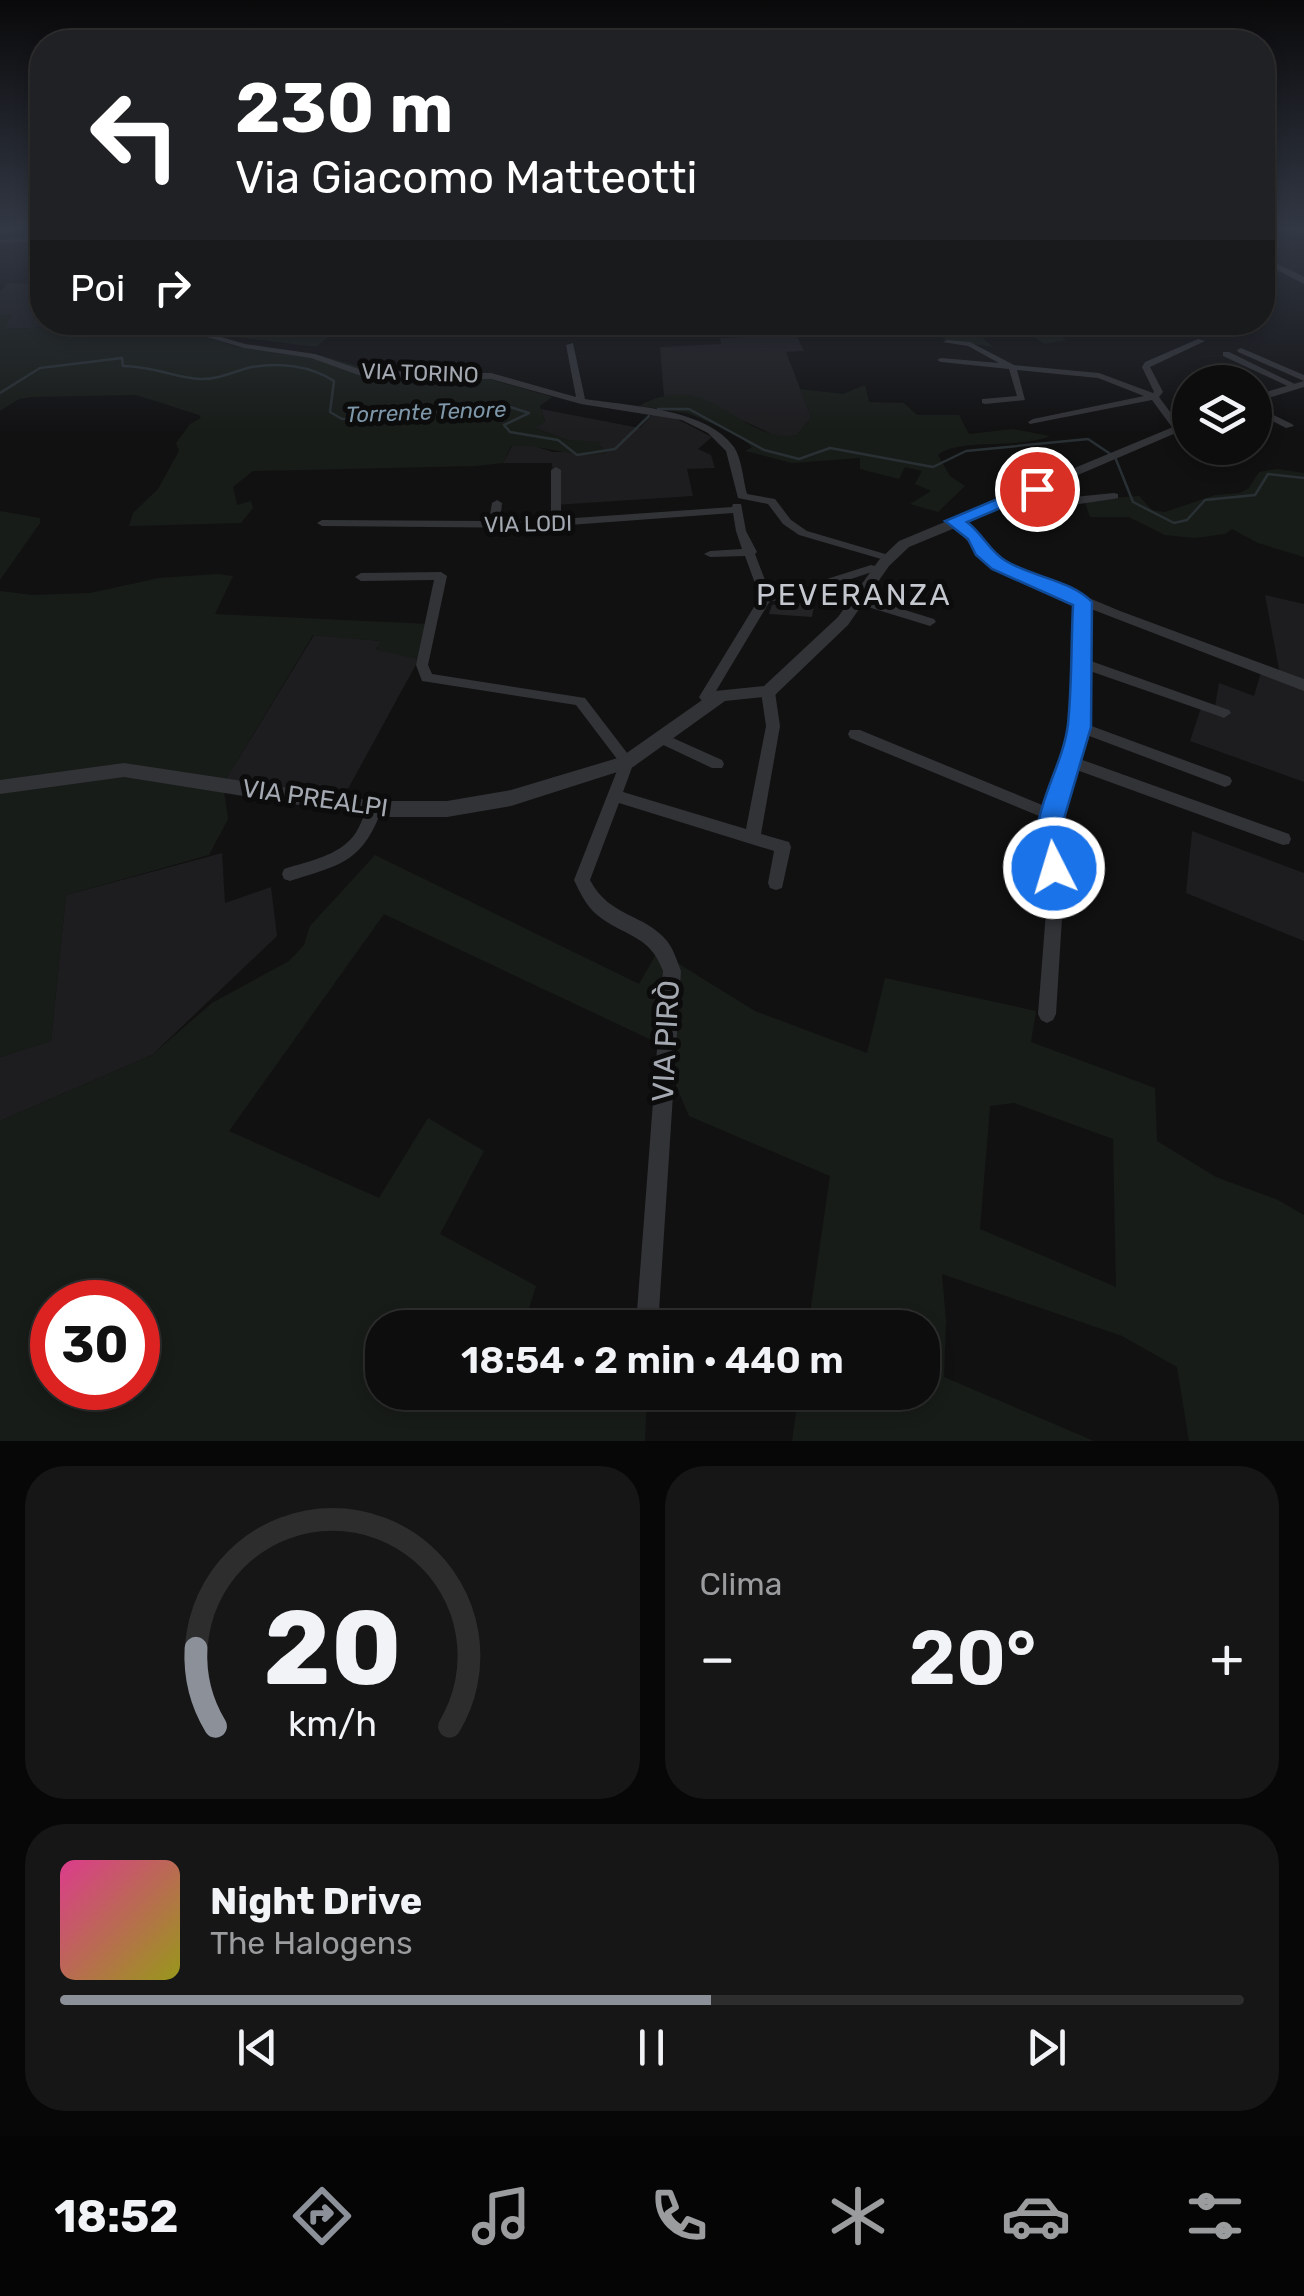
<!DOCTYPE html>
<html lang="it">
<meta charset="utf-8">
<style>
body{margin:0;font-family:Rubik,sans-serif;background:#161617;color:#f1f3f6;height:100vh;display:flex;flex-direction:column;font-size:38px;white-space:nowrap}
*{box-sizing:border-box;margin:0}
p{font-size:32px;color:#9a9c9e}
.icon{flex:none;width:55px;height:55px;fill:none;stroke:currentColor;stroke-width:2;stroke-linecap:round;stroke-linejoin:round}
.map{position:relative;height:1441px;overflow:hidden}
.sheet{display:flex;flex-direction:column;gap:25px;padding:25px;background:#070708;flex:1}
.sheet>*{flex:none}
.hud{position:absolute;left:30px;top:30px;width:1245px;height:305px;border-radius:40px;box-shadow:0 5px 15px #0003,0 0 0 2px #2d2d2e;background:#202124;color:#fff;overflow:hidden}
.buttons{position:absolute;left:1172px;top:365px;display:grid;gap:20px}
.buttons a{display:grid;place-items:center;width:100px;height:100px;border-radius:50%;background:#0d0d0e;box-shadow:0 5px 15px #0003,0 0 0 2px #2d2d2e;font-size:50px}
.speed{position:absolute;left:30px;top:1280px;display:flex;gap:20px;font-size:50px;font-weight:700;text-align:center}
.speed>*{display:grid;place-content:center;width:130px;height:130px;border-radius:50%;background:#0d0d0e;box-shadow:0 5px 15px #0003,0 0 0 2px #2d2d2e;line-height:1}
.speed .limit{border:15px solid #d22;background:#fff;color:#111}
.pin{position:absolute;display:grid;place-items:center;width:85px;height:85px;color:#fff;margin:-42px;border:5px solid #fff;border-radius:50%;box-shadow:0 2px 10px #0007}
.me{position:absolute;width:110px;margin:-55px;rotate:355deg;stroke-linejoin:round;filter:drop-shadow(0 0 8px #0008)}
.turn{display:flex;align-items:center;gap:35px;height:210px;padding:0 40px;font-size:45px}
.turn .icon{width:130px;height:130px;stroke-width:2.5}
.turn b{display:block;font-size:70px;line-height:85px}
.then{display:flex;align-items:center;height:95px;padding:0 40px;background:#0003;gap:20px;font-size:38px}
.big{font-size:75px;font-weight:600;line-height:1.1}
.sheet .widget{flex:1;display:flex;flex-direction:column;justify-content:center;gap:15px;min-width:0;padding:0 35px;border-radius:40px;background:#161617}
.sheet .dial{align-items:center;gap:0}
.dial svg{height:260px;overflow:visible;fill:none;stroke:#2d2d2e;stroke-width:7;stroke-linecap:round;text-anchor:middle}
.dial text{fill:#f1f3f6;stroke:none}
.song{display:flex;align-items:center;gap:30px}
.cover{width:120px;height:120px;border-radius:15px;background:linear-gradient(135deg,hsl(330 70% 55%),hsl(60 70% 35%))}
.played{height:10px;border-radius:5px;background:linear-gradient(90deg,#8c9099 55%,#2d2d2e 55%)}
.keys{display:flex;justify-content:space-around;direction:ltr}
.heat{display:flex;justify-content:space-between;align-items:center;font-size:55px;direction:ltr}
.sheet .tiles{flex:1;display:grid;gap:25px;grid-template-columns:1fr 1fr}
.widget:last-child{grid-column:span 2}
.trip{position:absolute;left:365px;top:1310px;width:575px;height:100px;border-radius:40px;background:#0d0d0e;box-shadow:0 5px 15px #0003,0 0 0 2px #2d2d2e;font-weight:600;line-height:100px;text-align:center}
.tabs{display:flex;height:160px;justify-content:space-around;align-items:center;background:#050506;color:#9a9c9e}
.tabs .icon{width:70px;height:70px}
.tabs .on{color:#8c9099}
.tabs b{font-size:45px;color:#f1f3f6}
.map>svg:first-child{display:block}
.built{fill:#1d1d1f}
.green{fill:#181c18;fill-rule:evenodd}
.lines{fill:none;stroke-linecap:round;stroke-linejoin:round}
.stream{stroke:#293034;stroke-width:2.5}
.building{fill:#242426}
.minor{fill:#323337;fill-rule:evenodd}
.tertiary{fill:#323337;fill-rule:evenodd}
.route{fill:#1a73e8;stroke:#114b97;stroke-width:2.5}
.labels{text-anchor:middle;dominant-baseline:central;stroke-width:10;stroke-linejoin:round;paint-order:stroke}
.far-street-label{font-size:22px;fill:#a4a9b1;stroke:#0c0c0d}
.far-water-label{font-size:22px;font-style:italic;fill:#7e97a9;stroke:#0c0c0d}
.street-label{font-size:25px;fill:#a4a9b1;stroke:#0c0c0d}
.quarter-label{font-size:30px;letter-spacing:2.5px;fill:#c4c7ce;stroke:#0c0c0d}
.near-street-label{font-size:30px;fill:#a4a9b1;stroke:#0c0c0d}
</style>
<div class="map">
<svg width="1304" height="1441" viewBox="0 0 1304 1441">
<rect width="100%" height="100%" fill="#111112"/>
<path class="built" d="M8,283l34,1v38l70,3 -109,4 8,-14 -11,1v-24z
M796,335l8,16 -18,1 25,65 -14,18 -17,3 -92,-43 -24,2 -4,-50 61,-3 -1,-6z
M541,409l99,19 14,-15 19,4 39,20 -14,12 13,6 4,13 -28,1 6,27 -139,9 -2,-42h-49l9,-17 16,-2 25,8h53l-8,-8 -31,-4 -35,-13 13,-5z
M1265,595l39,9v178l-114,-41 11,-33 13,4 5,-29 35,13 7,-24 20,8z
M314,635l68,6 -6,8 43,10 -76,139 -117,-19z
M1192,831l112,42v68l-118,-48z
M222,853l3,50 46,-16 6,49 -125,119 -152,66v-64l51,-16 15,-146z"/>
<path class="green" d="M12,315l-8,14 108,-4 85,9 41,13 69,10 8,-3 61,17 -2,3 112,4 66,19 -12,9 5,16 -11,6 33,12 35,2 -4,2 9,9c-34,7 -63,-10 -96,-7l-8,17 -27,3 -223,5 -20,16 4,18 14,-4 2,7 -12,15 -112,3 4,-13 25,-24 21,-38 -3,-8 14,-19 11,-6 -2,-3 -63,-20 -105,2 -12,2 -19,12v-95z
M298,323l47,1 -29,23 -80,-10 19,-14 37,4z
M1038,323l29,17 -23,4 -17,-12 -44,6 10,9 -48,-7 -11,-16z
M865,385l4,17 35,1 13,12h42l10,19 44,-5 37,7c-33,14 -91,1 -112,19l12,21 15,10 -27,26 -28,-8 21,-13 -16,-7 7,-13 -17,-4 -6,12 -39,-10v-11l-68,5 -47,-12 7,-4 -14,-12 -50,-22 -49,-7c72,-40 101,39 158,29l14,-18 -11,-28 43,5z
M1277,469l27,4v84l-46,-14 -26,-14 -7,5 -30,4 -30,-3 -36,-18h-39l-6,-17 55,-4 13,14 13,2 50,-17 25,-2 9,-5 10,-16z
M0,511l40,7v5l-40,57z
M218,574l15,2 -18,38 214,10 -10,35 -43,-9 5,-9 -68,-6 -90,149 5,35 -19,36 -143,40 -15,146 -51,16v-466l32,4 58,-2 69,-15z
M375,855l264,129 19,-33 97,60 112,42 18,-75 151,33 -5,31 124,46 2,53 59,36 62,23 26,15v226h-115l-12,-74 -55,-31 -180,-62 4,47 -2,56 150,64h-302l7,-48 123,-1v-64l-114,-1 22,-151 -141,-60 -31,-73 -274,-129 -155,217 150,67 49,-80 56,33 -44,83 96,52 -13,41 -141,1v64l265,1 -2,48h-645v-320l152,-66 60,-52 77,-42 15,-16 6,-19zM1014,1103l99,36 3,148 -136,-58 10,-123zM52,1302h86v86h-86z"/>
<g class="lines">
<path class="stream" d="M0,393l40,-25 82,-10 1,8c30,0 49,11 76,13 19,1 35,-8 53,-12 28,-5 59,-1 82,14l-4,31 12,7 168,-12 19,6 -25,12 6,7 48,8 19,15 38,-6 34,-33
M658,409h31l75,41 35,9 31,-11 103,19 33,-16 122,-12 27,18 18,45 41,21 13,-3 18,-20 50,-5 13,-21 36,4"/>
</g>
<path class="building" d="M792,602l22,3 -2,12 -43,-3 3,-9z"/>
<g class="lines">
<path class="minor" d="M42,237v4l-42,2v-4z
M110,322h11l14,6 66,3 44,13 70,10 50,17 126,2 85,24 -10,-52 7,-2 12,56c44,7 121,9 149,48 8,12 9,33 13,47l28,5 16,21 16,11 85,25 2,2 -6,3 -89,-26 -16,-11 -15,-20 -30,-6 -12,-47 -18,-18 -26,-13 -101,-16 -90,-25 -127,-2 -53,-19 -67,-10 -44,-13 -66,-3z
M1198,339l7,2 -55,26 13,25 -4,5 23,31 -5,3 -3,-1 -22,-30 -122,24 -2,-2 5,-3 111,-23 -46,-18 -81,-8 8,30 -40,4 -3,-1v-4l35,-3 -8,-27 -68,-7 -4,-2 4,-2 58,5 -31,-17 -25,-4 4,-2 23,2 44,23 85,8 54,20 1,-1 -12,-25 3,-5z
M1241,348l63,27v6l-66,-29 -1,-2z
M1223,352h6l70,34 -7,2 -69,-32z
M1255,406l37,18 2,2 -8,2 -31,-16z
M556,467l5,3v49l171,-12 1,-3h8l5,27 11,21 -2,2 15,39 16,-1 85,-27 13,3 2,2 -6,3 -8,-1 -30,10 25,10 2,3 -3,3 68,21 2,3 -6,4 -75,-23 -2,-3 4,-3 -26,-12 -44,15 -17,1 -57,95 4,6 -7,5 -5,-2 -6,-8 61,-100 -15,-41 -35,1 -6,-3 6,-3 32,-2 -6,-18 -3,-18 -205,15 -206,-2 -5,-3 5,-3 167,1 3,-18 5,-3 5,3 -2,19 51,-2v-50z
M1114,493l4,1v4c-28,5 -106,17 -129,6l5,-3 29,1z
M441,572l6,4 -19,89 4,9 153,24 49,64 -11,30 123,37 20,-103 -5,-34 7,-5 7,5 5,34 -19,108 28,8 2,5 -9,41 -6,2 -6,-2 -2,-5 6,-32 -155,-48 -29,77c20,38 54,33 77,61 7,9 10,20 14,30l-22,340 -3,8 -8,3 -8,-3 -3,-8 26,-340c-14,-38 -40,-34 -67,-57 -10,-9 -16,-21 -22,-34l46,-117 -44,-58 -154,-24 -6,-16 18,-85 -73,1 -6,-4 6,-4z
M1083,598l6,4 -1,58 141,50 2,3 -7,5 -5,-2 -132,-46 -1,54 144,53 2,4 -2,4 -5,2 -141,-53 -7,24 212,76 2,5 -2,5 -6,1 -209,-76 -18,60 8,57 -8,128 -3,6 -6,3 -6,-3 -3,-6 10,-128 -8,-57 4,-11 -194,-80 -2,-4 2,-4h10l187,77 25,-80 5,-125z
M664,734l58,26 2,4 -2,4h-10l-53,-25 -2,-4 2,-4z
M374,803l5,2 3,4c-20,54 -42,56 -92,72l-6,-2 -2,-5 2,-5c25,-8 55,-13 71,-35 6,-9 9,-20 14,-29z"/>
<path class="tertiary" d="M1262,256l42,21v7l-42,-22z
M1304,381v6l-49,15v-7z
M1190,420v7l-224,96 28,31 14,10 112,47 184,68v12l-270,-104 -44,-22 -35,-37 -46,19 -20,19 -41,59 -74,71 -49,5 -92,66 -122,39 -64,11h-73l-250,-40 -124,17v-14l124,-17 250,38h73l64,-11 110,-33 94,-66 49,-5 74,-69 41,-57 20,-19z"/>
</g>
<linearGradient id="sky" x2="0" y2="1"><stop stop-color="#09090a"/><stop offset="0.53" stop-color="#323844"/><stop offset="1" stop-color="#323844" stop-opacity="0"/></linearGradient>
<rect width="1304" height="432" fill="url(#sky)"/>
<path class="route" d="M1031,485l15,4 -79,33c16,12 22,29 39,39 26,16 65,19 86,41l-1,125 -30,102 7,39 -4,7 -10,4 -9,-4c-26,-53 17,-99 23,-151 4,-39 3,-80 5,-119l-81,-36 -16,-14 -8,-16 -23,-18z"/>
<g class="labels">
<g class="far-street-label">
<text transform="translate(420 373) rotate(2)">VIA TORINO</text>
<text transform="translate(528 524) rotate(-1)">VIA LODI</text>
</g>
<g class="far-water-label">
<text transform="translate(426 412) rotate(-2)">Torrente Tenore</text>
</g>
<g class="street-label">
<text transform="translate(315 798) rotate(8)">VIA PREALPI</text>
</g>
<g class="quarter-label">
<text x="854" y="595">PEVERANZA</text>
</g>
<g class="near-street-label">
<text transform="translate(666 1041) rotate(-87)">VIA PIRÒ</text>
</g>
</g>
</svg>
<div class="buttons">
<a><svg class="icon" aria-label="layers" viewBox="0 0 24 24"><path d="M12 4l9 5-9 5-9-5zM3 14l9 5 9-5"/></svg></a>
</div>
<div class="speed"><div class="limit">30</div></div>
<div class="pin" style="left:1037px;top:489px;background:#d93025"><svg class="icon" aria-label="arrive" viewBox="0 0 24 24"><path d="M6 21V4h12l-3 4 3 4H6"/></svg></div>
<svg class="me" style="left:1054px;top:868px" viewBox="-20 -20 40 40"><circle r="17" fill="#1a73e8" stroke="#fff" stroke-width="3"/><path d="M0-11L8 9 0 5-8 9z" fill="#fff"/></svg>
<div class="trip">18:54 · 2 min · 440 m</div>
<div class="hud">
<div class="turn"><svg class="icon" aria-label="left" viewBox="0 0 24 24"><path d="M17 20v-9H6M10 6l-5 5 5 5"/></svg><div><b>230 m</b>Via Giacomo Matteotti</div></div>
<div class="then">Poi<svg class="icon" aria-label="right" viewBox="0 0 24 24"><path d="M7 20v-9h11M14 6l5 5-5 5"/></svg></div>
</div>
</div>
<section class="sheet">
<div class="tiles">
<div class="widget dial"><svg viewBox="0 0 100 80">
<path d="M14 69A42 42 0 1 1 86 69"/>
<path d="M14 69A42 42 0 0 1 8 45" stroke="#8c9099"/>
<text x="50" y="56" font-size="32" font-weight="700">20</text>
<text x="50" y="72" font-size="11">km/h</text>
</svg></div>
<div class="widget"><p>Clima</p>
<div class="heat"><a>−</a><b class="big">20°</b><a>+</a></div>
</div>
<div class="widget">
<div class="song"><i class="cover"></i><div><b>Night Drive</b><p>The Halogens</p></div></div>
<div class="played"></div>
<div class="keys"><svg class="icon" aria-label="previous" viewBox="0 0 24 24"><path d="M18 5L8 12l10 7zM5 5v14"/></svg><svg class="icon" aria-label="pause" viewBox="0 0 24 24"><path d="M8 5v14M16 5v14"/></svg><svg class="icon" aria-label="next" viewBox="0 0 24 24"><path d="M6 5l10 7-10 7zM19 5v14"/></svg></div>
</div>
</div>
</section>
<nav class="tabs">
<b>18:52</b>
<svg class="icon on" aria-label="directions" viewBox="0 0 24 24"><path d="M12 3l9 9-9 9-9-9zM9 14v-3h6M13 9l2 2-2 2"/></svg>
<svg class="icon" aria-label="music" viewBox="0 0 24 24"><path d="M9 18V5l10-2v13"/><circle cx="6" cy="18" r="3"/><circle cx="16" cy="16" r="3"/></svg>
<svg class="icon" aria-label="phone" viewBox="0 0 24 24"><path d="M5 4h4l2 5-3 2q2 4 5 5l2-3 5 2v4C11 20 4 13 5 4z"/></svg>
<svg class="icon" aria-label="climate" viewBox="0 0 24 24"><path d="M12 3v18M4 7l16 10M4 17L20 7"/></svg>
<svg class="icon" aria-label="car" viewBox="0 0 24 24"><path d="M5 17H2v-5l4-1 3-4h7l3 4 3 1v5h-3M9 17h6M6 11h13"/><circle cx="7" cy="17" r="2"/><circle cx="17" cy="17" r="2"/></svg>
<svg class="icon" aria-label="filters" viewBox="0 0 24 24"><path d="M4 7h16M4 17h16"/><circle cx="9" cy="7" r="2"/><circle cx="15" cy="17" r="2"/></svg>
</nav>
